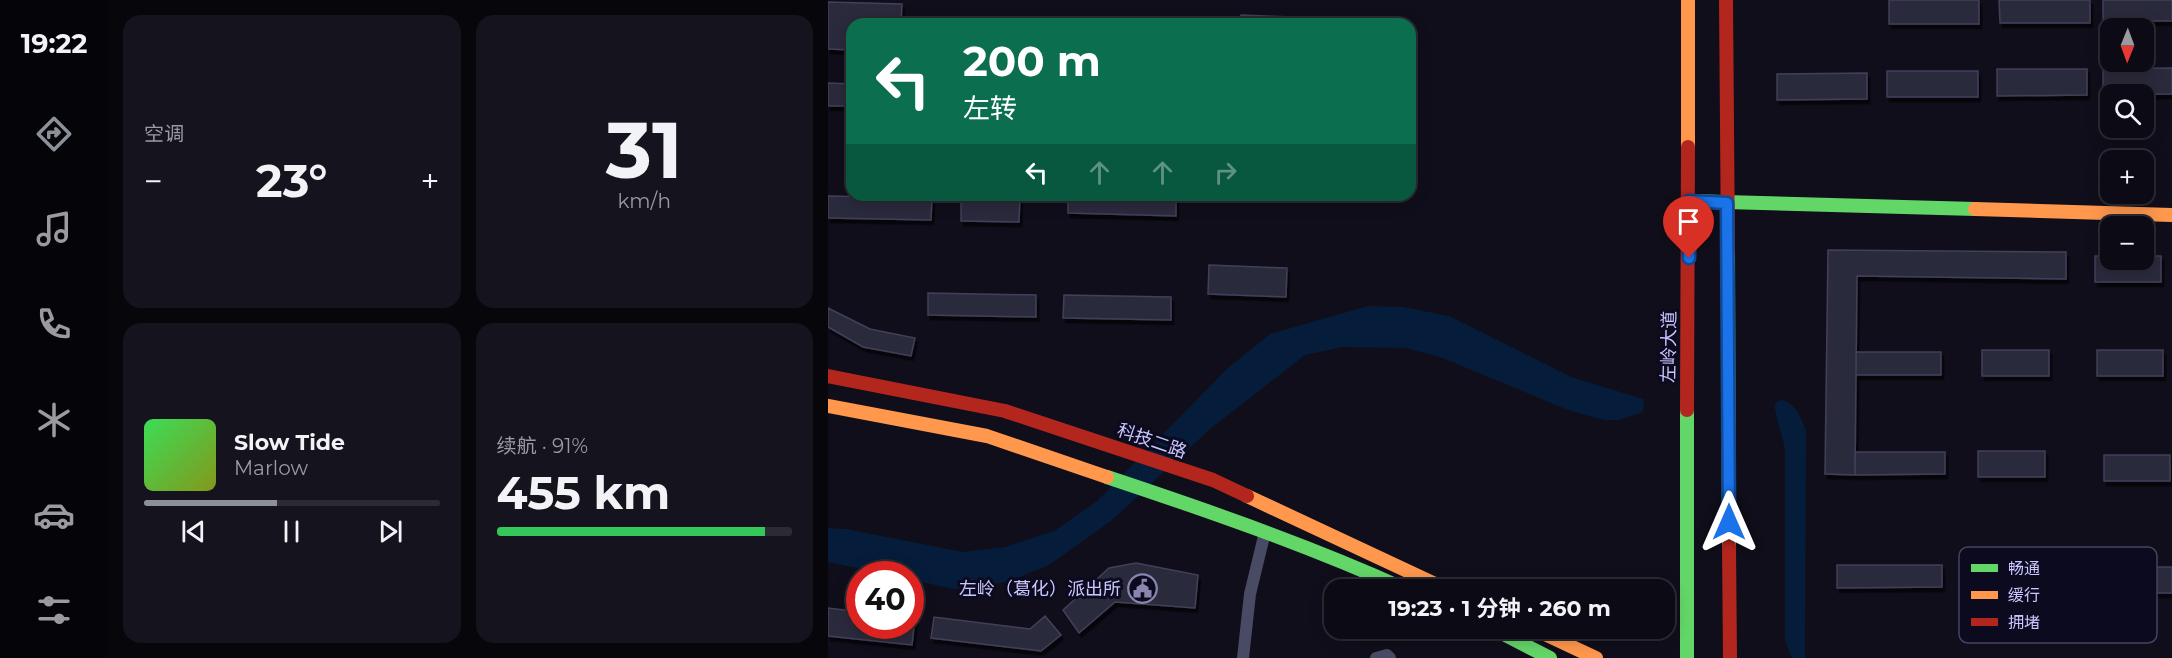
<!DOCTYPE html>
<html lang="zh">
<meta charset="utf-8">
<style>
body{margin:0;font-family:Montserrat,"Noto Sans SC",sans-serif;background:#15131d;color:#f1f3f6;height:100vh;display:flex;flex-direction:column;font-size:22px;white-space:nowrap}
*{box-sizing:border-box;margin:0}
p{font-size:20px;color:#9a9aa0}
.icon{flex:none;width:33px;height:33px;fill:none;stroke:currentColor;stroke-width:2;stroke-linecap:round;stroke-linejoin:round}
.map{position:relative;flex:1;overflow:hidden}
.panel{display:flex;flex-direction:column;gap:15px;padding:15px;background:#07060b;width:720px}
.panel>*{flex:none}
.banner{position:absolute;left:18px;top:18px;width:570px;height:183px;border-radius:18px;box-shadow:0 3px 15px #0003,0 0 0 2px #2c2b34;background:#0b6e4f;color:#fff;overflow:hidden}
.needle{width:39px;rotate:181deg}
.buttons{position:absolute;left:1272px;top:18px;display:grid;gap:12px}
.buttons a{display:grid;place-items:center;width:54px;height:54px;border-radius:12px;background:#0c0a14;box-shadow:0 3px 15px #0003,0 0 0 2px #2c2b34;font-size:30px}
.speed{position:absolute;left:18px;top:561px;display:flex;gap:12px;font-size:30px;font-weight:700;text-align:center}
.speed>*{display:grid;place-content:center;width:78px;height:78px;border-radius:50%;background:#0c0a14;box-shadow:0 3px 15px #0003,0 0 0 2px #2c2b34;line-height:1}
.speed .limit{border:9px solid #d22;background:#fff;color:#111}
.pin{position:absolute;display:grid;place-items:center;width:51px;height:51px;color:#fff;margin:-62px -26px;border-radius:50% 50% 50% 0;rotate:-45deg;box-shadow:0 0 6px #0007}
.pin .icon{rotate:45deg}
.me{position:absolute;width:66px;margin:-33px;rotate:0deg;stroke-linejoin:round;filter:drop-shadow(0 0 4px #0008)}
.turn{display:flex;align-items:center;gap:21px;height:126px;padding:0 18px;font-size:27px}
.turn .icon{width:78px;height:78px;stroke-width:2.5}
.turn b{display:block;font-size:42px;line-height:51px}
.lanes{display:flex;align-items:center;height:57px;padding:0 18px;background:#0003;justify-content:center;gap:30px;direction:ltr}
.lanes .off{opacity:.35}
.big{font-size:45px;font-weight:700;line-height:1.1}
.panel .card{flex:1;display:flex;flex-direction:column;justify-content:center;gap:9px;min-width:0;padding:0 21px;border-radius:18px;background:#15131d}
.panel .dial{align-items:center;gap:0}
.dial b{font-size:78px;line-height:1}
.song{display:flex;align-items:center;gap:18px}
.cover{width:72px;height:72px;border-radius:9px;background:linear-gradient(135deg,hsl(130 70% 55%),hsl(70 70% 35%))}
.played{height:6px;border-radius:3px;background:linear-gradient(90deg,#8c9099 45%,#2c2b34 45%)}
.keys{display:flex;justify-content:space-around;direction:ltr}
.heat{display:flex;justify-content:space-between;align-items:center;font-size:33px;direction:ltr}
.charge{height:9px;border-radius:4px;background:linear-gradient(90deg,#34c759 91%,#2c2b34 0)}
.panel .tiles{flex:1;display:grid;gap:15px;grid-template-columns:repeat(2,1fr)}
.trip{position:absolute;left:496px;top:579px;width:351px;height:60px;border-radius:18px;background:#0c0a14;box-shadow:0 3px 15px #0003,0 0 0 2px #2c2b34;font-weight:700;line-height:60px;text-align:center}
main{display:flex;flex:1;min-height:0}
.tab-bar{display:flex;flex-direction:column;width:108px;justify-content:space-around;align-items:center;background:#050408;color:#9a9aa0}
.tab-bar .icon{width:42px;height:42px}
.tab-bar .current{color:#8c9099}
.tab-bar b{font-size:27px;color:#f1f3f6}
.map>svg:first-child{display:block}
.water{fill:#051d3a}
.building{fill:#2c2b3d;stroke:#423f59;stroke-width:1.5;filter:url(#shadow)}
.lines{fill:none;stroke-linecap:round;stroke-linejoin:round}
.street{stroke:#494a63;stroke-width:12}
.fast{stroke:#63d668;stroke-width:14}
.slow{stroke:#ff974d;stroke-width:14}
.jam{stroke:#b3261e;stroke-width:14}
.route-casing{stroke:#114b97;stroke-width:15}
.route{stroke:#1a73e8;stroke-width:10}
.labels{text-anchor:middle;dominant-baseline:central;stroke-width:6;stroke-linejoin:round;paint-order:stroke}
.street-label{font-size:18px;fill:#c9c7ff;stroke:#0c0a1e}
.poi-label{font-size:18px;fill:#c9c7ff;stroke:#0c0a1e;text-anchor:end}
.key{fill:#0c0a1e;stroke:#454362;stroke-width:1.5}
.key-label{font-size:16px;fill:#c9c7ff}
</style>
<main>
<nav class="tab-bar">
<b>19:22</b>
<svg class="icon current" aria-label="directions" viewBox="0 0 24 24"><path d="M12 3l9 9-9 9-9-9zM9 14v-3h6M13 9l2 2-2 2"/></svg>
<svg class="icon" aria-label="music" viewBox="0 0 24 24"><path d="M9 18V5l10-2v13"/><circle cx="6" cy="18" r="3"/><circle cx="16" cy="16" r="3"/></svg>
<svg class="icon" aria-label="phone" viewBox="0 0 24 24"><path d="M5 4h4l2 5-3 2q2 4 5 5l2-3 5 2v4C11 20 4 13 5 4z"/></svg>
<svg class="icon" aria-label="climate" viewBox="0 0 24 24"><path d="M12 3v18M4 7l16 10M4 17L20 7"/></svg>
<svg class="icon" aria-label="car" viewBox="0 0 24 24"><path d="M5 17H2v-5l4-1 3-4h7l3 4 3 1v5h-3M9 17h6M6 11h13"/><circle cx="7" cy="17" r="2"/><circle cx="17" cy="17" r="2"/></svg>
<svg class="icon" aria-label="filters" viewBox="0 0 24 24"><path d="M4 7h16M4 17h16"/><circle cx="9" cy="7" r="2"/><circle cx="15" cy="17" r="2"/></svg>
</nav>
<section class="panel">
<div class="tiles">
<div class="card"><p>空调</p>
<div class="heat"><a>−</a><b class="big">23°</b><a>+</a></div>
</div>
<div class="card dial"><b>31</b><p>km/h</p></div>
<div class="card">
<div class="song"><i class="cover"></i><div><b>Slow Tide</b><p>Marlow</p></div></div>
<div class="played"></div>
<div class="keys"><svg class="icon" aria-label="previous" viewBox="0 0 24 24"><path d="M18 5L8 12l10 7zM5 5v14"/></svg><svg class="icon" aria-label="pause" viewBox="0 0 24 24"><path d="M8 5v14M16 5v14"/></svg><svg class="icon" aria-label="next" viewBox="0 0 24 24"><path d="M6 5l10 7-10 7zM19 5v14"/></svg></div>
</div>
<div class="card"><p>续航 · 91%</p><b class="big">455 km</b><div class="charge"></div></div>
</div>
</section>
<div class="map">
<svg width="1344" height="658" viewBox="0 0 1344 658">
<defs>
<filter id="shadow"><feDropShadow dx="2.5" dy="4.5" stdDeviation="0" flood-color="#0009"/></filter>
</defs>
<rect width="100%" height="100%" fill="#100e1a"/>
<path class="water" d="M540,306l35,1 46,9 122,61 72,22 1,8 -2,5 -7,3 -17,5h-14l-36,-10 -128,-53 -35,-9 -63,-1 -37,8 -95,74 -99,92 -62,44 -42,17 -52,7 -44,-9 -1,-6h-25l-57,-12v-34l18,1 117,23 42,-5 49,-16 43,-30 132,-134 41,-33z
M953,400c15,2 19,17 25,30l-1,228h-13l-7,-17v-191c-2,-16 -11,-33 -10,-47z"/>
<path class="building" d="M1061,0h90v24h-90z
M1171,0h91v23h-90z
M1275,0h69v21h-69z
M0,2l74,2 -1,20h-49v26l-24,-1z
M413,15l78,3v6h-78z
M513,21l61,2v1h-61z
M1344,68v26l-69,1v-26z
M1169,69h90v26l-90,1z
M1059,71h91v26h-91z
M1039,73v26l-90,1v-26z
M0,83l24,1v22h-24z
M133,195h59l-1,27 -58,-1z
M240,195h108v21l-108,-3z
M0,196l104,2 -1,22 -103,-2z
M1000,250l238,2v27l-209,-3 -2,199 -30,-1z
M1267,256h15v4h34v-4h17v26h-66z
M381,265l78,3 -1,29 -78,-3z
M100,293l108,2v22l-108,-2z
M236,295l107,2v23l-108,-2z
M0,308l42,21 45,9 -4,18 -48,-9 -35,-20z
M1154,350h67v26h-67z
M1269,350h66v26h-66z
M1028,352h85v23h-85z
M1150,451h67v26h-67z
M1027,452h90v22l-90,1z
M1276,455h66v26h-66z
M308,563l62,12 -3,33 -80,-6 -36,31 -16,-23 46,-42z
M1009,565h105v22l-105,1z
M1293,567h51v26h-51z
M0,608l32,4v14h50v-9l5,1 -3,27 -84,-9z
M217,616l16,19 -20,16 -110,-13 3,-21 96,12z"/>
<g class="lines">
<path class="street" d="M415,658l7,-64 15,-62
M548,658l11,-3 3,3"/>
<path class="fast" d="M861,201l286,8
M900,251l1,295
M279,477c102,34 203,69 300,113
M664,628l58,30
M859,658v-248"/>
<path class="slow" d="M860,147v-147
M1147,209l197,6
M0,406l159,30 120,41
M419,496l201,94
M704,628l64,30"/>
<path class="jam" d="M898,0l2,251
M0,376l177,35 208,69 34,16
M859,410l1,-263
M901,546l1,112"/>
</g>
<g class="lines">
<defs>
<path id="route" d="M861,258v-57l38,2 2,319"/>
</defs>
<use href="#route" class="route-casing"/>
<use href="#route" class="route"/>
</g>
<defs>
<symbol id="civic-ring" viewBox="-11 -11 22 22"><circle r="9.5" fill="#0c0a1e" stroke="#8886af" stroke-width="1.5"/><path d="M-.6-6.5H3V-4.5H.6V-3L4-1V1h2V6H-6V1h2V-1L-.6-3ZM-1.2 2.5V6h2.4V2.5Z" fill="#8886af"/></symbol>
</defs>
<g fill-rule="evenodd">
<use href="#civic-ring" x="298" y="572" width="33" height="33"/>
</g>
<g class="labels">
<g class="street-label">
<text transform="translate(841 347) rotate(-89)">左岭大道</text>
<text transform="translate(324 441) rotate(19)">科技二路</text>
</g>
<g class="poi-label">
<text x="293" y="589">左岭（葛化）派出所</text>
</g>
</g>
<rect x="1131" y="547" width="198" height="96" rx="9" class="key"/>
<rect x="1143" y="564" width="27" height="8" fill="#63d668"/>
<rect x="1143" y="591" width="27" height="8" fill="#ff974d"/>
<rect x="1143" y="618" width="27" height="8" fill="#b3261e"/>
<g class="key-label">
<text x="1180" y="574">畅通</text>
<text x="1180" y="601">缓行</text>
<text x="1180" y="628">拥堵</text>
</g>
</svg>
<div class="buttons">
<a><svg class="needle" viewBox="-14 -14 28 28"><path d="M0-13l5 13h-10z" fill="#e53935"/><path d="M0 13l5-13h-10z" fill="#9a9aa0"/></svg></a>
<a><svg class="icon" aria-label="search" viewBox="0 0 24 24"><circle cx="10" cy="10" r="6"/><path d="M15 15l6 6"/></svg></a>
<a>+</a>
<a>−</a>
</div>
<div class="speed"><div class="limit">40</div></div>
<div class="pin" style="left:861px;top:258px;background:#d93025"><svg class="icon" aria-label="arrive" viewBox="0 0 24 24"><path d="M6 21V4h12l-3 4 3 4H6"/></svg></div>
<svg class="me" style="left:901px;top:522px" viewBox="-20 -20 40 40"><path d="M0-17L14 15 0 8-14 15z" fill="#1a73e8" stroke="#fff" stroke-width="4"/></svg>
<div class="trip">19:23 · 1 分钟 · 260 m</div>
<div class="banner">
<div class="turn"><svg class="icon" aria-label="left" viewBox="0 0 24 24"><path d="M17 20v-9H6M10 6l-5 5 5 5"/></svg><div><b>200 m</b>左转</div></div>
<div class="lanes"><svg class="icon" aria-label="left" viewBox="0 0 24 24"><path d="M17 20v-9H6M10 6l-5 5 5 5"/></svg><svg class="icon off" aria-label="ahead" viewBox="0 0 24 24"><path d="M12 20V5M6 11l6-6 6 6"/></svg><svg class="icon off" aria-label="ahead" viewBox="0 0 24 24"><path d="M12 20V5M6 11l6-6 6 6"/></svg><svg class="icon off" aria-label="right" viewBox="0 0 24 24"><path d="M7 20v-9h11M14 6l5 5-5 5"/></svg></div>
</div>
</div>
</main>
